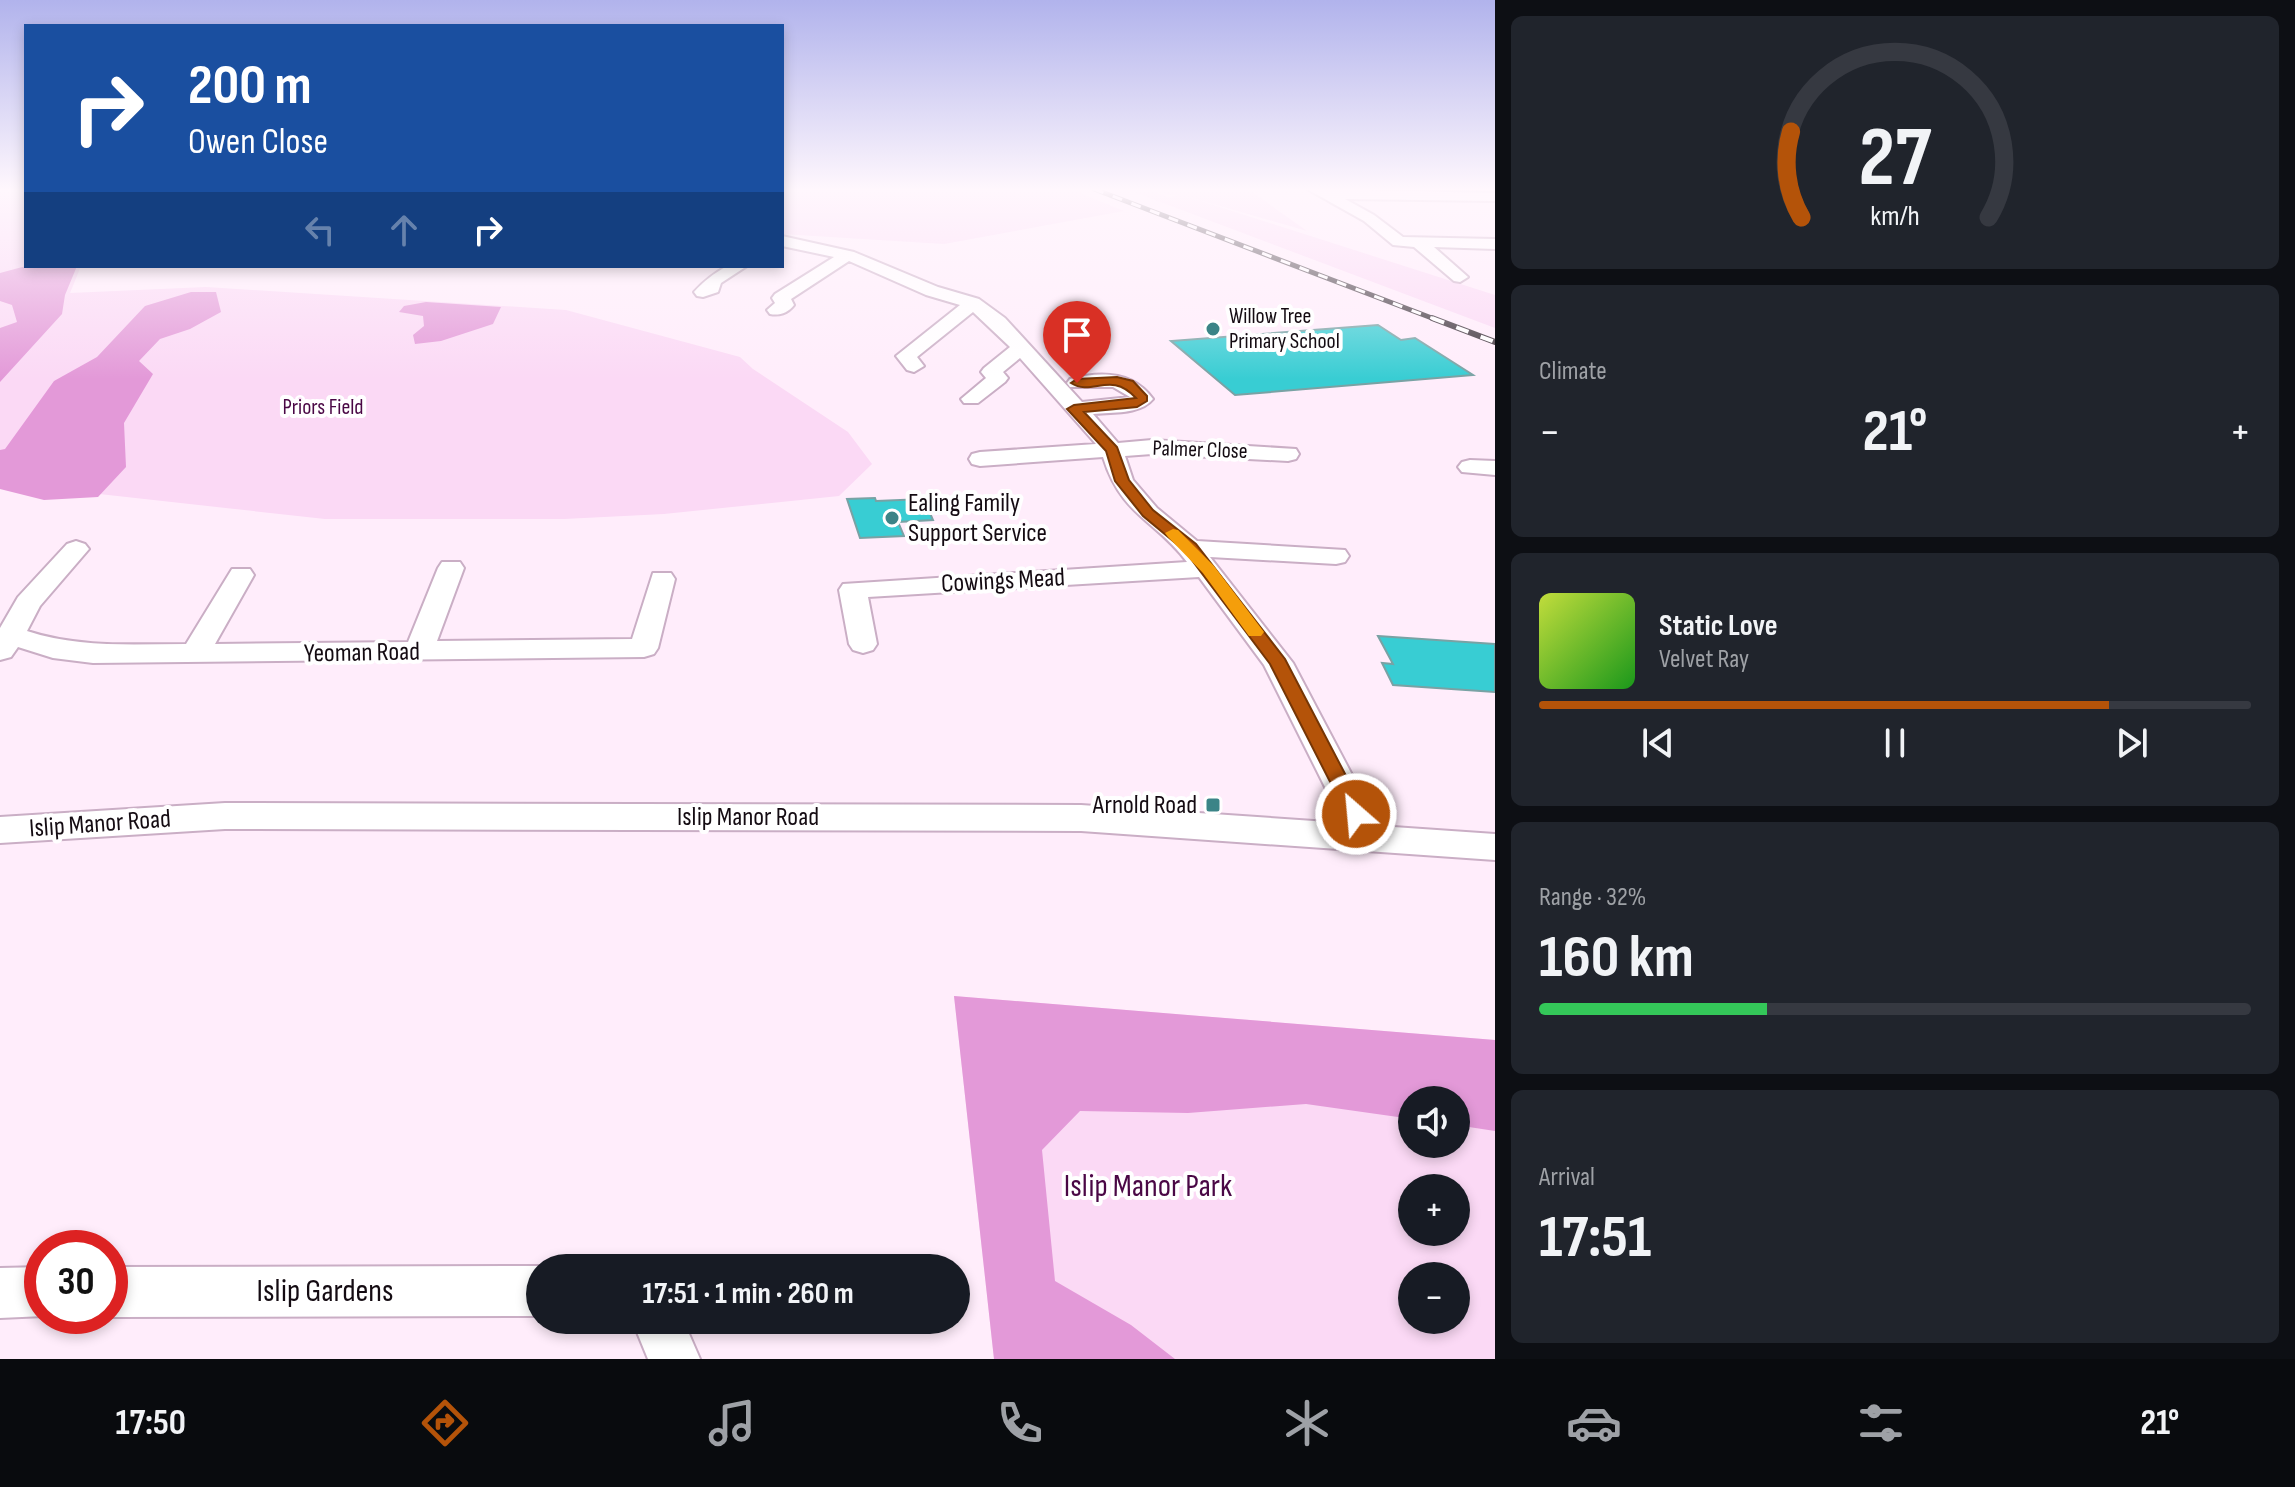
<!DOCTYPE html>
<meta charset="utf-8">
<style>
body{margin:0;font-family:"Sofia Sans Condensed",sans-serif;background:#20242c;color:#f1f3f6;height:100vh;display:flex;flex-direction:column;font-size:30px;white-space:nowrap}
*{box-sizing:border-box;margin:0}
p{font-size:26px;color:#9ea1a6}
.icon{flex:none;width:44px;height:44px;fill:none;stroke:currentColor;stroke-width:2;stroke-linecap:round;stroke-linejoin:round}
.map{position:relative;flex:1;overflow:hidden}
.drawer{display:flex;flex-direction:column;gap:16px;padding:16px;background:#0d0f14;width:800px}
.drawer>*{flex:none}
.banner{position:absolute;left:24px;top:24px;width:760px;height:244px;border-radius:0px;box-shadow:0 4px 12px #0003;background:#1a4fa0;color:#fff;overflow:hidden}
.buttons{position:absolute;left:1398px;top:1086px;display:grid;gap:16px}
.buttons a{display:grid;place-items:center;width:72px;height:72px;border-radius:50%;background:#171b24;box-shadow:0 4px 12px #0003;font-size:40px}
.speed{position:absolute;left:24px;top:1230px;display:flex;gap:16px;font-size:40px;font-weight:700;text-align:center}
.speed>*{display:grid;place-content:center;width:104px;height:104px;border-radius:50%;background:#171b24;box-shadow:0 4px 12px #0003;line-height:1}
.speed .limit{border:12px solid #d22;background:#fff;color:#111}
.pin{position:absolute;display:grid;place-items:center;width:68px;height:68px;color:#fff;margin:-82px -34px;border-radius:50% 50% 50% 0;rotate:-45deg;box-shadow:0 0 8px #0007}
.pin .icon{rotate:45deg}
.me{position:absolute;width:88px;margin:-44px;rotate:333deg;stroke-linejoin:round;filter:drop-shadow(0 0 6px #0008)}
.turn{display:flex;align-items:center;gap:28px;height:168px;padding:0 32px;font-size:36px}
.turn .icon{width:104px;height:104px;stroke-width:2.5}
.turn b{display:block;font-size:56px;line-height:68px}
.lanes{display:flex;align-items:center;height:76px;padding:0 32px;background:#0003;justify-content:center;gap:40px;direction:ltr}
.lanes .off{opacity:.35}
.big{font-size:60px;font-weight:700;line-height:1.1}
.drawer .card{flex:1;display:flex;flex-direction:column;justify-content:center;gap:12px;min-width:0;padding:0 28px;border-radius:12px;background:#20242c}
.drawer .dial{align-items:center;gap:0}
.dial svg{height:208px;overflow:visible;fill:none;stroke:#363941;stroke-width:7;stroke-linecap:round;text-anchor:middle}
.dial text{fill:#f1f3f6;stroke:none}
.song{display:flex;align-items:center;gap:24px}
.cover{width:96px;height:96px;border-radius:12px;background:linear-gradient(135deg,hsl(70 70% 55%),hsl(120 70% 35%))}
.played{height:8px;border-radius:4px;background:linear-gradient(90deg,#b45309 80%,#363941 80%)}
.keys{display:flex;justify-content:space-around;direction:ltr}
.heat{display:flex;justify-content:space-between;align-items:center;font-size:44px;direction:ltr}
.charge{height:12px;border-radius:6px;background:linear-gradient(90deg,#34c759 32%,#363941 0)}
.trip{position:absolute;left:526px;top:1254px;width:444px;height:80px;border-radius:40px;background:#171b24;box-shadow:0 4px 12px #0003;font-weight:700;line-height:80px;text-align:center}
.tabs{display:flex;height:128px;justify-content:space-around;align-items:center;background:#090b0e;color:#9ea1a6}
.tabs .icon{width:56px;height:56px}
.tabs .on{color:#b45309}
.tabs b{font-size:36px;color:#f1f3f6}
main{display:flex;flex:1;min-height:0}
.map>svg:first-child{display:block}
.green{fill:#fbd9f5;fill-rule:evenodd}
.forest{fill:#e399d8}
.building{fill:#38cdd3;stroke:#79a2a4;stroke-width:2}
.lines{fill:none;stroke-linecap:round;stroke-linejoin:round}
.minor-casing{stroke:#caaec5;stroke-width:4}
.minor{fill:#fff;fill-rule:evenodd}
.rail-far1-casing{stroke:#3c323a;stroke-width:5}
.rail-casing{stroke:#3c323a;stroke-width:6}
.rail-far1{stroke:#fff;stroke-width:3;stroke-dasharray:10;stroke-linecap:butt}
.rail{stroke:#fff;stroke-width:4;stroke-dasharray:13;stroke-linecap:butt}
.route{fill:#b45309;stroke:#753606;stroke-width:2}
.slow{fill:#f59e0b}
.poi-dot{fill:#3b8487;stroke:#fff;stroke-width:3}
.labels{text-anchor:middle;dominant-baseline:central;stroke-width:8;stroke-linejoin:round;paint-order:stroke}
.far-poi-label{font-size:22px;fill:#140b12;stroke:#fff;text-anchor:start}
.far-park-label{font-size:22px;fill:#4a0745;stroke:#fff}
.far-street-label{font-size:22px;fill:#140b12;stroke:#fff}
.poi-label{font-size:26px;fill:#140b12;stroke:#fff;text-anchor:start}
.street-label{font-size:26px;fill:#140b12;stroke:#fff}
.near-park-label{font-size:32px;fill:#4a0745;stroke:#fff}
.near-street-label{font-size:32px;fill:#140b12;stroke:#fff}
</style>
<main>
<div class="map">
<svg width="1495" height="1359" viewBox="0 0 1495 1359">
<rect width="100%" height="100%" fill="#ffedfb"/>
<path class="green" d="M0,189h26v77h55l-11,27 136,-6 360,23 174,47 13,12 95,63 24,32 -33,32 -175,18 -100,5h-239l-325,-36z
M782,189h288l54,22 -180,33 -162,-10z
M1126,189h21l20,8 14,-2h-13l-16,-6h96l59,42 -125,-36 313,100v33z
M954,996l541,44v319h-501zM1412,1100h44v44h-44zM1412,1188h44v44h-44zM1412,1276h44v44h-44z"/>
<path class="forest" d="M26,266h51l-12,29 -3,19 -62,68v-54l17,-6 -5,-17 -12,-4v-28z
M191,292h25l5,20 -31,17 -30,10 -21,22 14,13 -29,49 2,44 -28,30 -54,3 -44,-11v-39l5,-1 49,-68 43,-24 48,-51z
M426,302l75,5 -8,17 -52,17 -26,3 -2,-9 11,-9 -1,-10 -24,-4 5,-6z
M954,996l541,44v91l-39,-6v-25h-44v19l-106,-15 -118,9 -108,-2 -38,39 13,131 76,44 44,34h-181z"/>
<path class="building" d="M1378,325l23,15 14,-2 58,37 -238,20 -64,-54z
M875,498l1,3 48,-2 9,21 -35,2 6,14 -44,2 -13,-39z
M1378,636l117,8v48l-102,-7 -11,-22 11,1z"/>
<g class="lines">
<defs>
<path id="minor" d="M1307,189l188,4v8l-150,-2 29,16 29,22 92,2v10l-61,-2 34,30 -8,5 -6,-1 -40,-34 -21,-2 -29,-24z
M782,236l72,16 84,35 41,12 26,19 77,84 48,-5 -17,-10h-43l-3,-4 3,-4c31,-8 63,-8 83,20 -13,16 -41,13 -60,15l25,29 34,-3 144,9 3,5 -3,5 -8,2 -136,-7 -27,2 8,24 24,28 40,33 148,9 4,6 -4,6 -9,2 -126,-7 83,106 86,163 116,8v26l-414,-29 -856,-2 -225,14v-26l225,-14 856,2 262,18 -79,-158 -65,-88 -331,20 9,47 -4,6 -10,3 -10,-3 -4,-6 -10,-54 4,-6 344,-22c-31,-42 -66,-46 -84,-105l-123,9 -8,-2 -3,-5 3,-5 8,-2 116,-8 -76,-86 -17,14 5,6 -3,4 -27,21h-14l-3,-4 25,-21 -5,-6 3,-4 26,-21 -37,-35 -56,45 7,9 -10,6 -7,-2 -11,-14 64,-51 -34,-10 -77,-34 -58,38 3,6c-6,8 -15,11 -24,9l-3,-4 8,-7 -3,-5 3,-4 59,-37 -52,-11z
M727,266h20l-26,17 -3,9 -15,5 -6,-1 -3,-4c10,-11 19,-18 33,-26z
M1470,460l25,1v14l-33,-3 -4,-5 4,-5z
M76,541l9,3 4,5 -49,57 -13,25c52,17 104,13 159,13l46,-75h18l4,6 -39,69 193,-2 30,-74 4,-6h18l4,6 -27,73 195,-2 21,-66h18l4,6 -17,69 -4,6 -10,3 -551,6 -40,-5 -35,-11 -7,10 -11,3v-32l18,-31 49,-53z
M540,1266l5,2h-5v48l-430,1 -2,-1 2,-49z
M42,1267l2,49 -44,2v-50z
M632,1320h51l17,39h-52z"/>
</defs>
<use href="#minor" class="minor-casing"/>
<use href="#minor" class="minor"/>
<defs>
<path id="rail-far1" d="M1094,189l343,131"/>
<path id="rail" d="M1432,318l63,24"/>
</defs>
<use href="#rail-far1" class="rail-far1-casing"/>
<use href="#rail" class="rail-casing"/>
<use href="#rail-far1" class="rail-far1"/>
<use href="#rail" class="rail"/>
</g>
<linearGradient id="sky" x2="0" y2="1"><stop stop-color="#b1b3ec"/><stop offset="0.5" stop-color="#fff7fd"/><stop offset="1" stop-color="#fff7fd" stop-opacity="0"/></linearGradient>
<rect width="1495" height="379" fill="url(#sky)"/>
<path class="route" d="M1117,377l16,4 14,15v5l-10,6 -53,5 33,35 12,33 24,30 43,34 89,115 81,155 -3,5h-14l-79,-155 -85,-113 -42,-35 -28,-35 -9,-30 -39,-42 7,-4 62,-7c-26,-28 -43,-1 -65,-15l6,-4z"/>
<path class="slow" d="M1173,529l5,1 36,36 50,66 -3,4h-12l-46,-63 -35,-36 -3,-4z"/>
<g class="poi-dot">
<circle cx="1213" cy="329" r="8"/>
<circle cx="892" cy="518" r="8"/>
<rect x="1205" y="797" width="16" height="16" rx="4"/>
</g>
<g class="labels">
<g class="far-poi-label">
<text x="1229" y="316">Willow Tree<tspan x="1229" dy="25">Primary School</tspan></text>
</g>
<g class="far-park-label">
<text x="323" y="407">Priors Field</text>
</g>
<g class="far-street-label">
<text transform="translate(1200 450) rotate(2)">Palmer Close</text>
</g>
<g class="poi-label">
<text x="908" y="503">Ealing Family<tspan x="908" dy="30">Support Service</tspan></text>
<text x="1197" y="805" text-anchor="end">Arnold Road</text>
</g>
<g class="street-label">
<text transform="translate(1003 581) rotate(-3)">Cowings Mead</text>
<text transform="translate(362 653) rotate(-1)">Yeoman Road</text>
<text x="748" y="817">Islip Manor Road</text>
<text transform="translate(100 824) rotate(-4)">Islip Manor Road</text>
</g>
<g class="near-park-label">
<text x="1148" y="1186">Islip Manor Park</text>
</g>
<g class="near-street-label">
<text x="325" y="1291">Islip Gardens</text>
</g>
</g>
</svg>
<div class="buttons">
<a><svg class="icon" aria-label="sound" viewBox="0 0 24 24"><path d="M4 9h4l5-4v14l-5-4H4zM17 9q2 3 0 6"/></svg></a>
<a>+</a>
<a>−</a>
</div>
<div class="speed"><div class="limit">30</div></div>
<div class="pin" style="left:1077px;top:383px;background:#d93025"><svg class="icon" aria-label="arrive" viewBox="0 0 24 24"><path d="M6 21V4h12l-3 4 3 4H6"/></svg></div>
<svg class="me" style="left:1356px;top:814px" viewBox="-20 -20 40 40"><circle r="17" fill="#b45309" stroke="#fff" stroke-width="3"/><path d="M0-11L8 9 0 5-8 9z" fill="#fff"/></svg>
<div class="trip">17:51 · 1 min · 260 m</div>
<div class="banner">
<div class="turn"><svg class="icon" aria-label="right" viewBox="0 0 24 24"><path d="M7 20v-9h11M14 6l5 5-5 5"/></svg><div><b>200 m</b>Owen Close</div></div>
<div class="lanes"><svg class="icon off" aria-label="left" viewBox="0 0 24 24"><path d="M17 20v-9H6M10 6l-5 5 5 5"/></svg><svg class="icon off" aria-label="ahead" viewBox="0 0 24 24"><path d="M12 20V5M6 11l6-6 6 6"/></svg><svg class="icon" aria-label="right" viewBox="0 0 24 24"><path d="M7 20v-9h11M14 6l5 5-5 5"/></svg></div>
</div>
</div>
<section class="drawer">
<div class="card dial"><svg viewBox="0 0 100 80">
<path d="M14 69A42 42 0 1 1 86 69"/>
<path d="M14 69A42 42 0 0 1 10 36" stroke="#b45309"/>
<text x="50" y="56" font-size="32" font-weight="700">27</text>
<text x="50" y="72" font-size="11">km/h</text>
</svg></div>
<div class="card"><p>Climate</p>
<div class="heat"><a>−</a><b class="big">21°</b><a>+</a></div>
</div>
<div class="card">
<div class="song"><i class="cover"></i><div><b>Static Love</b><p>Velvet Ray</p></div></div>
<div class="played"></div>
<div class="keys"><svg class="icon" aria-label="previous" viewBox="0 0 24 24"><path d="M18 5L8 12l10 7zM5 5v14"/></svg><svg class="icon" aria-label="pause" viewBox="0 0 24 24"><path d="M8 5v14M16 5v14"/></svg><svg class="icon" aria-label="next" viewBox="0 0 24 24"><path d="M6 5l10 7-10 7zM19 5v14"/></svg></div>
</div>
<div class="card"><p>Range · 32%</p><b class="big">160 km</b><div class="charge"></div></div>
<div class="card"><p>Arrival</p><b class="big">17:51</b></div>
</section>
</main>
<nav class="tabs">
<b>17:50</b>
<svg class="icon on" aria-label="directions" viewBox="0 0 24 24"><path d="M12 3l9 9-9 9-9-9zM9 14v-3h6M13 9l2 2-2 2"/></svg>
<svg class="icon" aria-label="music" viewBox="0 0 24 24"><path d="M9 18V5l10-2v13"/><circle cx="6" cy="18" r="3"/><circle cx="16" cy="16" r="3"/></svg>
<svg class="icon" aria-label="phone" viewBox="0 0 24 24"><path d="M5 4h4l2 5-3 2q2 4 5 5l2-3 5 2v4C11 20 4 13 5 4z"/></svg>
<svg class="icon" aria-label="climate" viewBox="0 0 24 24"><path d="M12 3v18M4 7l16 10M4 17L20 7"/></svg>
<svg class="icon" aria-label="car" viewBox="0 0 24 24"><path d="M5 17H2v-5l4-1 3-4h7l3 4 3 1v5h-3M9 17h6M6 11h13"/><circle cx="7" cy="17" r="2"/><circle cx="17" cy="17" r="2"/></svg>
<svg class="icon" aria-label="filters" viewBox="0 0 24 24"><path d="M4 7h16M4 17h16"/><circle cx="9" cy="7" r="2"/><circle cx="15" cy="17" r="2"/></svg>
<b>21°</b>
</nav>
